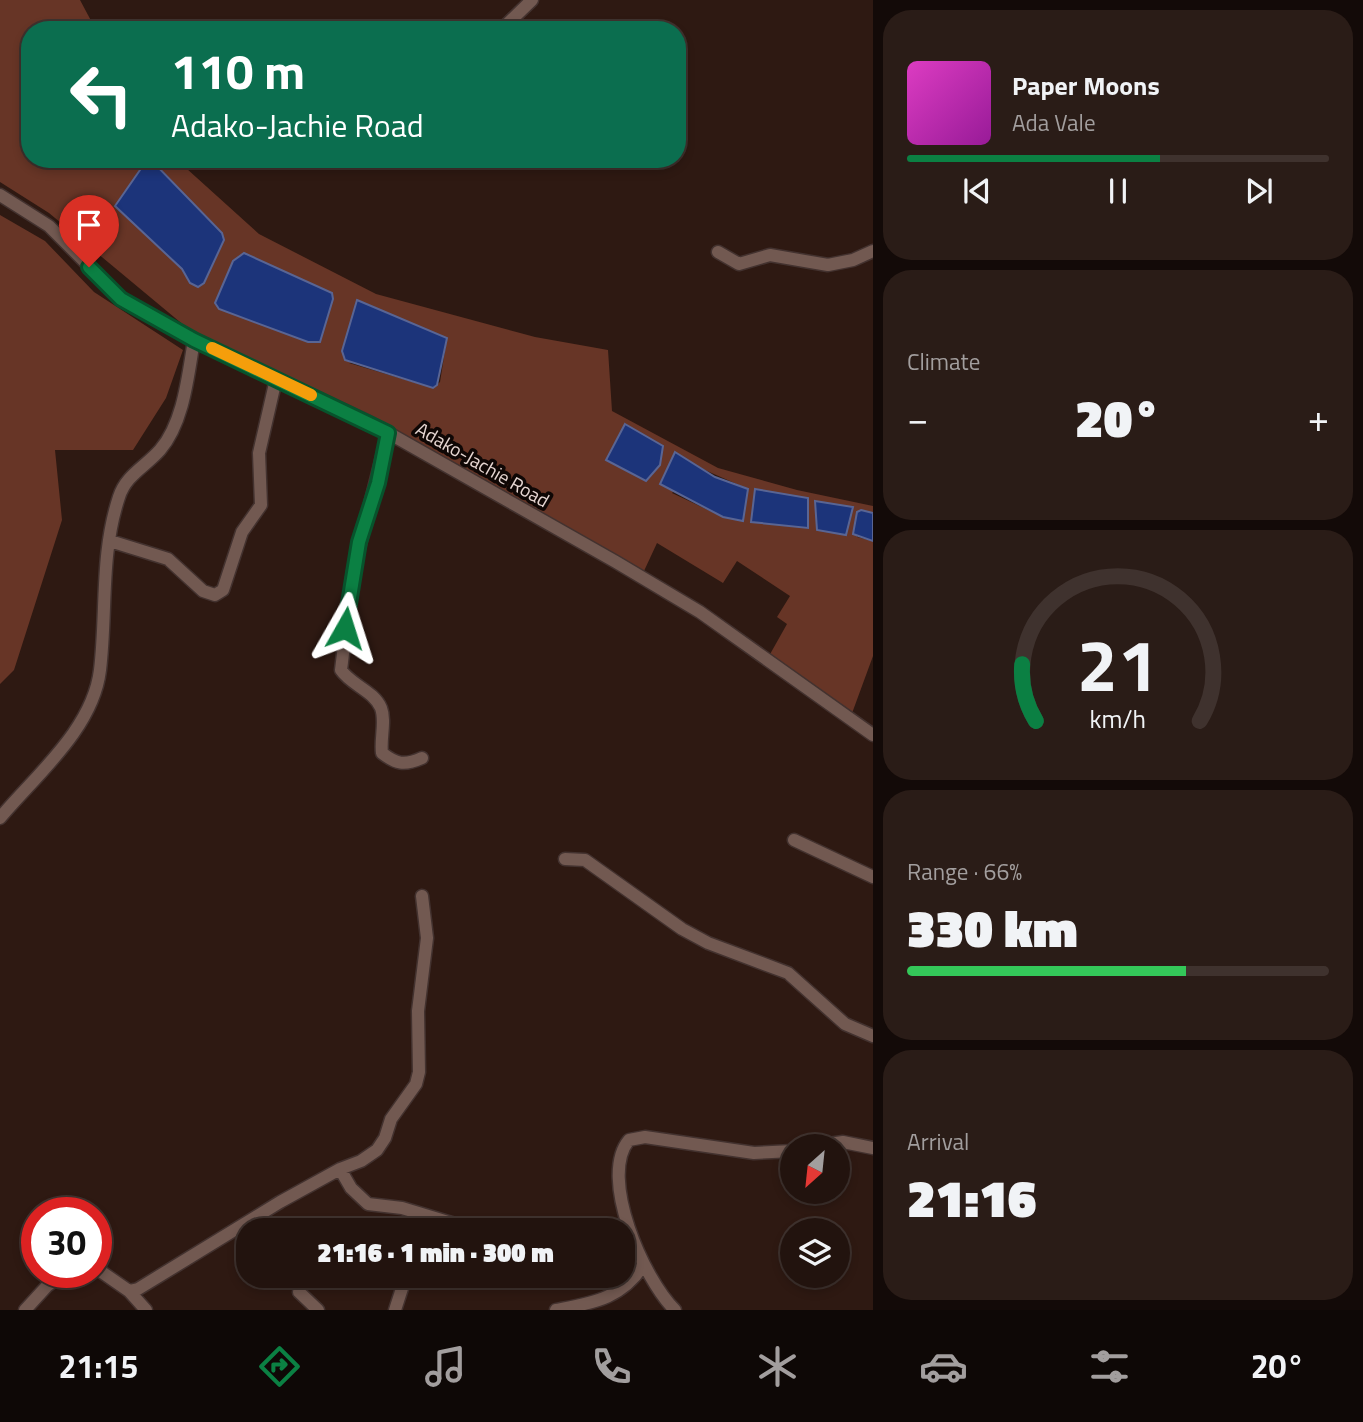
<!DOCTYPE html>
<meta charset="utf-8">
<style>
body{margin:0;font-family:"Titillium Web",sans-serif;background:#2a1c17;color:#f1f3f6;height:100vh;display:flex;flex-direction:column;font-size:26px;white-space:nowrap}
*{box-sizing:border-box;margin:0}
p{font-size:23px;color:#a29e9e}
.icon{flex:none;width:38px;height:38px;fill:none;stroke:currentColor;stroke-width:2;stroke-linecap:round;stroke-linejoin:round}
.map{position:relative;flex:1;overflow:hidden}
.details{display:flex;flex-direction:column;gap:10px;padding:10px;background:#130a08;width:490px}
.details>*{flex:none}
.guide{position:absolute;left:21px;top:21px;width:665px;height:147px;border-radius:28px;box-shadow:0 4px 10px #0003,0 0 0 2px #3f322e;background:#0b6e4f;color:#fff;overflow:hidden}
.needle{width:46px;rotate:207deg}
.buttons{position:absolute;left:780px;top:1134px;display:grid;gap:14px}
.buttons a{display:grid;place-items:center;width:70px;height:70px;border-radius:50%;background:#22130e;box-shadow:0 4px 10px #0003,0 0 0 2px #3f322e;font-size:35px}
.speed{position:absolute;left:21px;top:1197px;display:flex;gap:14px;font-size:35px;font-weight:700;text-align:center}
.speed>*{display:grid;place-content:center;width:91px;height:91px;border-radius:50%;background:#22130e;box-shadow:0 4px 10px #0003,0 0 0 2px #3f322e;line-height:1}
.speed .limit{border:10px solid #d22;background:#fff;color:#111}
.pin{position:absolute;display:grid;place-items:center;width:60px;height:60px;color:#fff;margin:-72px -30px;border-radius:50% 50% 50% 0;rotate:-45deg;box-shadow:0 0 7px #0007}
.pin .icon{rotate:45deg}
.me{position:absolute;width:77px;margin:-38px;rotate:6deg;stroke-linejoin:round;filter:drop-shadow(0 0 5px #0008)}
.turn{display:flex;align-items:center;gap:24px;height:147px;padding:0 35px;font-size:32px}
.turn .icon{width:91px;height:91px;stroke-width:2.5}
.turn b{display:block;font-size:49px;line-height:60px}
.big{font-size:52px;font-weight:800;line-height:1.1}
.details .card{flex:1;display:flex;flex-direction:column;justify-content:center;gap:10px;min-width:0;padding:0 24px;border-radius:28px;background:#2a1c17}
.details .dial{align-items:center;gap:0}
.dial svg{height:182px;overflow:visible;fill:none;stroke:#3f322e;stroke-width:7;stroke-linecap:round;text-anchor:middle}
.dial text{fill:#f1f3f6;stroke:none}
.song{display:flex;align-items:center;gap:21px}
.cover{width:84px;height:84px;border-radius:10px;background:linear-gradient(135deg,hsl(310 70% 55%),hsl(300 70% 35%))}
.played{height:7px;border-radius:4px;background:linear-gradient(90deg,#0b8043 60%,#3f322e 60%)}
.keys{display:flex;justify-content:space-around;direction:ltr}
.heat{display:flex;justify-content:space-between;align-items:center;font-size:38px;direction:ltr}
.charge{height:10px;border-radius:5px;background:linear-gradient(90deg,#34c759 66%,#3f322e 0)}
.trip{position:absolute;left:236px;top:1218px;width:399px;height:70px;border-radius:28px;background:#22130e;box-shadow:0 4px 10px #0003,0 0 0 2px #3f322e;font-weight:800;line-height:70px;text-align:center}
.tab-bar{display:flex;height:112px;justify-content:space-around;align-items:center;background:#0e0806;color:#a29e9e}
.tab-bar .icon{width:49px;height:49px}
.tab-bar .selected{color:#0b8043}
.tab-bar b{font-size:32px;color:#f1f3f6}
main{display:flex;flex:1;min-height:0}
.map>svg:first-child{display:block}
.green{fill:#673526;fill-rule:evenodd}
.water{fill:#1c347a;stroke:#596594;stroke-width:2}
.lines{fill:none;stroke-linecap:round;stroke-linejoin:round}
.minor-casing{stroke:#43322f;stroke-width:15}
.minor{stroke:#725951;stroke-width:12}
.route-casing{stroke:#07532c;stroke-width:18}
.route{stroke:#0b8043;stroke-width:12}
.slow{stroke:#f59e0b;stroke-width:12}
.labels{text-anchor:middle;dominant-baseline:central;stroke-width:7;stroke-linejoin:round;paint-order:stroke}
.street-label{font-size:19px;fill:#e6d6d2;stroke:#0f0705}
</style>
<main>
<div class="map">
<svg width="873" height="1310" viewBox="0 0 873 1310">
<rect width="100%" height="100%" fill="#2e1912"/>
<path class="green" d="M0,0h80l16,30h-66v129h146l83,75 117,60 159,43 73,13 4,61 106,57 79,22 76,16v7l-12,-3 -4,27 16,4v115l-22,60 -82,-60 18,-32 -10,-7 13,-21 -53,-35 -14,22 -66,-40 -13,28 -162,-93 -296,-151 -137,-114 -49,-31zM447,338l-7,44 -7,6 -84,-25zM698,467l50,22 -5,31 -20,-3 -51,-24z
M0,215l45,26 49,51 89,58 -17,48 -33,52h-78l7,70 -48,150 -14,14z"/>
<path class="water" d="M147,160l7,3 68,70 2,7 -20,43 -6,4 -8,-4 -8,-14 -67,-63z
M244,253l88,40 1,6 -13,43h-12l-89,-33 -4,-6 18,-42z
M357,300l90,38 -10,47 -4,3 -88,-28 -3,-9z
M625,424l38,22 -3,19 -14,16 -40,-21z
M675,452l40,25 33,12 -5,32 -20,-4 -63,-33z
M755,489l53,9v30l-57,-6z
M815,501l38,6 -7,28 -29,-5z
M861,510l12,3v28l-20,-7 4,-22z"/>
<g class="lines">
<defs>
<path id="minor" d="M501,30l31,-30
M0,195l49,31 73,73 72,41 175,82 247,140 84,50 173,123
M718,252l21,12 31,-9 58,10 25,-5 20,-9
M388,433l-35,139 -12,98c10,15 33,21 40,38 5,13 -1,31 1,45 14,11 22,13 40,5
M110,541l58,18 35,32 12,4 8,-5 19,-58 19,-27 -2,-52 17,-74
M0,818c35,-42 93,-89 100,-148 7,-58 0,-116 19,-173 7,-22 26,-30 41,-47 24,-28 28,-75 34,-110
M794,840l79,37
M565,859l20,1 97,69 26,14 80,30 57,51 28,12
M815,1146l28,-4 30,6
M340,1169l11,19 17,16 34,4 56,17
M446,1230l12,-5 27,5
M565,1230l21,-4 41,2
M96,1268l33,23 9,-2 142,-87 60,-33 21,-8 16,-11 8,-12 6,-19 25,-35 3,-12 -1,-61 9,-73 -5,-42
M129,1291l17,19
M299,1292l19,18
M25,1310l22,-24 19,-14
M395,1310l11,-34
M556,1310c36,-7 66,-11 88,-46
M675,1310c-31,-30 -77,-133 -46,-170l16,-3 109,16 39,-2"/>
</defs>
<use href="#minor" class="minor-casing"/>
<use href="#minor" class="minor"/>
</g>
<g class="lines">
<defs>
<path id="route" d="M89,267l32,32 73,41 194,93 -10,50 -19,59 -14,86"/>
</defs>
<use href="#route" class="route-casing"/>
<use href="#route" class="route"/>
<path class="slow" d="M212,348l99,47"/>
</g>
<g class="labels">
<g class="street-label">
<text transform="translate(483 464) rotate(30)">Adako-Jachie Road</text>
</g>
</g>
</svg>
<div class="buttons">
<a><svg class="needle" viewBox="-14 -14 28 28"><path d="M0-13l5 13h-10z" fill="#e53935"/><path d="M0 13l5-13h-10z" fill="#a29e9e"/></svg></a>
<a><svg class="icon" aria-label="layers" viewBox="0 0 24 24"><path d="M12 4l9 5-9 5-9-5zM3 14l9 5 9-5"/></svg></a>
</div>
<div class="speed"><div class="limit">30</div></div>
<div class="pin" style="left:89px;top:267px;background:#d93025"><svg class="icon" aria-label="arrive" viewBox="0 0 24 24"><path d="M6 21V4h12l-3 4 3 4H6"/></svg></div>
<svg class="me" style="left:345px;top:628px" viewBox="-20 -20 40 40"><path d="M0-17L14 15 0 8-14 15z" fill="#0b8043" stroke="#fff" stroke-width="4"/></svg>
<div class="trip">21:16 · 1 min · 300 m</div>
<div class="guide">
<div class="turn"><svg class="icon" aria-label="left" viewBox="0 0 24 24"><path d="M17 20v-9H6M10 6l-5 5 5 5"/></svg><div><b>110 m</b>Adako-Jachie Road</div></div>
</div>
</div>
<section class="details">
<div class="card">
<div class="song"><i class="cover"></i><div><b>Paper Moons</b><p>Ada Vale</p></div></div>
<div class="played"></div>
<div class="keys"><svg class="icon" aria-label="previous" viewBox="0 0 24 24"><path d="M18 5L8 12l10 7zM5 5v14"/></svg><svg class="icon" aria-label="pause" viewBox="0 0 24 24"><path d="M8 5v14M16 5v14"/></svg><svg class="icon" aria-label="next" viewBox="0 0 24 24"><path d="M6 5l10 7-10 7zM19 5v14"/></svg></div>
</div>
<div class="card"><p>Climate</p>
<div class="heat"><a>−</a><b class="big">20°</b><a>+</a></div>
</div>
<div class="card dial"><svg viewBox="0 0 100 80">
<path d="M14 69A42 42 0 1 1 86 69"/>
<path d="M14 69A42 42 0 0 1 8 44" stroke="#0b8043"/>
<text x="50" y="56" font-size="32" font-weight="700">21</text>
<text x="50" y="72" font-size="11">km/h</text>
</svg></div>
<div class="card"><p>Range · 66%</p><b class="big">330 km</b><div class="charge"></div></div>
<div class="card"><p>Arrival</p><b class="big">21:16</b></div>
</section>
</main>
<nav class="tab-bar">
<b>21:15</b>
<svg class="icon selected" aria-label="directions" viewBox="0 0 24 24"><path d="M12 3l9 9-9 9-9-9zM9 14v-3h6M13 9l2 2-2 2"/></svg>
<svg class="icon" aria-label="music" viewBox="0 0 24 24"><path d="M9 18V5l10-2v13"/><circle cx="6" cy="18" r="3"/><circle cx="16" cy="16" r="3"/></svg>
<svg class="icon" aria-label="phone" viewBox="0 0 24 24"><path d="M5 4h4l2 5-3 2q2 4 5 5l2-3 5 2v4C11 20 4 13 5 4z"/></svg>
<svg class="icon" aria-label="climate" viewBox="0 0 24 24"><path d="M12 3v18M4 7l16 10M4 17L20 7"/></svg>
<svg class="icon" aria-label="car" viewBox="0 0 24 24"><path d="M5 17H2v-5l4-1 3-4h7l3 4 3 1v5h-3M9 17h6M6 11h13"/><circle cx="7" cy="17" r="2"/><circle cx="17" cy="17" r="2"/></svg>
<svg class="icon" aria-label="filters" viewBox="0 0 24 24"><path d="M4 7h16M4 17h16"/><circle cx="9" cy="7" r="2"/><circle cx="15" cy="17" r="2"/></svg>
<b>20°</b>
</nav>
